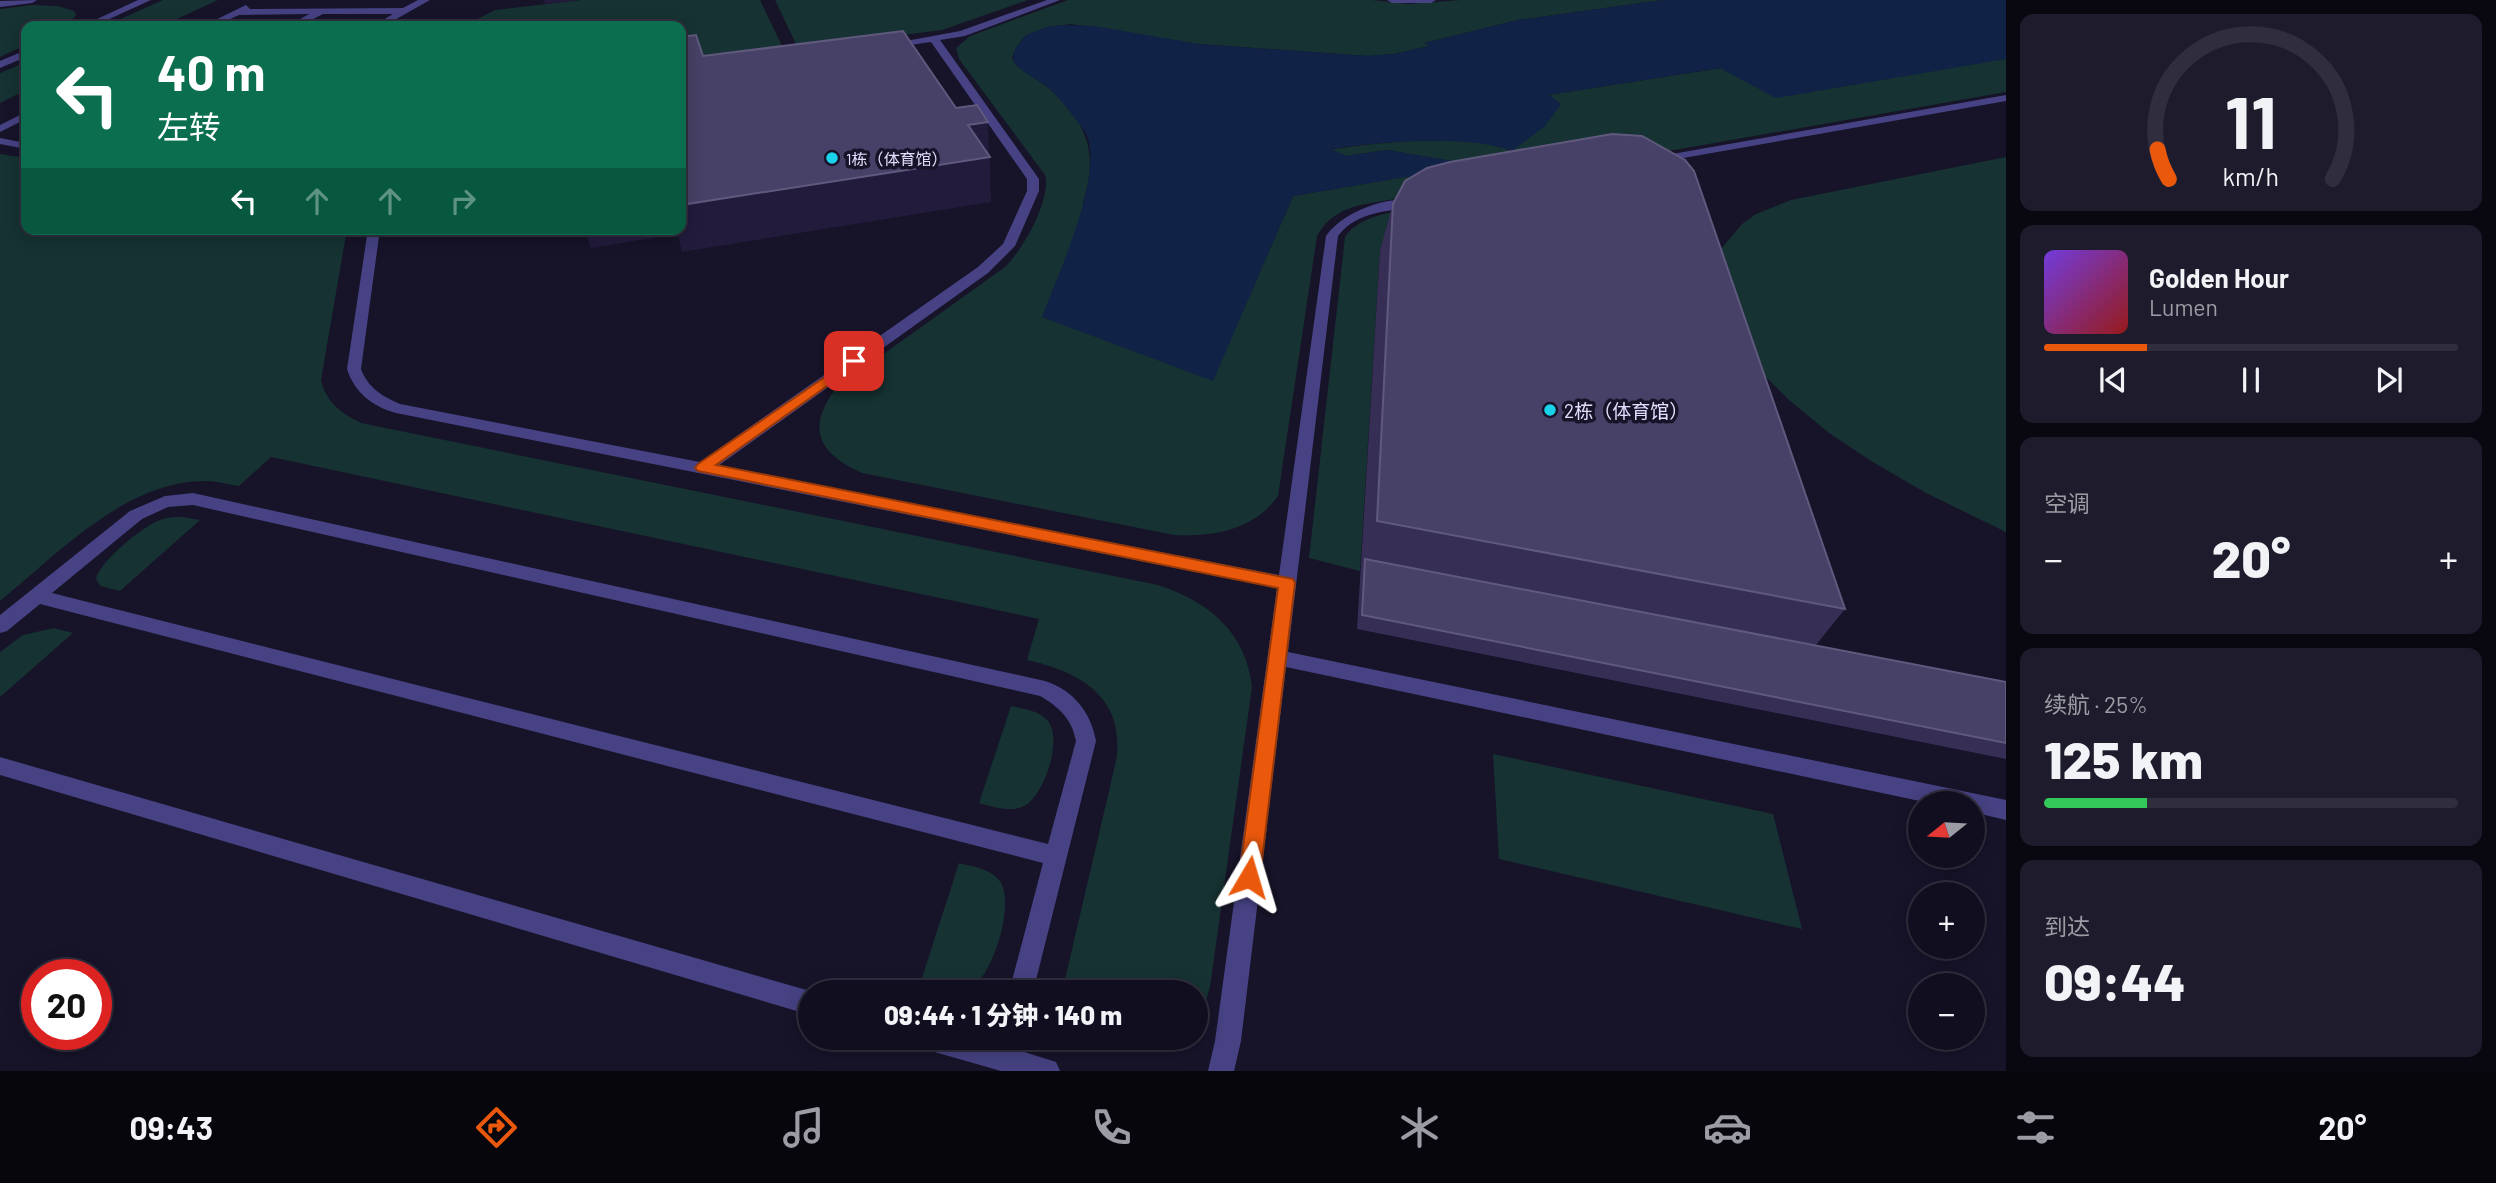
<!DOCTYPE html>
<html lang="zh">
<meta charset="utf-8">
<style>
body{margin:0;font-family:Barlow,"Noto Sans SC",sans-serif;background:#1e1c2c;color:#f1f3f6;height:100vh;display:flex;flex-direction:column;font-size:26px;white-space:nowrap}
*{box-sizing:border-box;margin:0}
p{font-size:23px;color:#9c9ca4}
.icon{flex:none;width:38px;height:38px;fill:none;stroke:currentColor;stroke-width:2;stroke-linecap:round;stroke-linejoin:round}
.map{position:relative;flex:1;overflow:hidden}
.drawer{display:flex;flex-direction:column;gap:14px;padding:14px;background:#090811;width:490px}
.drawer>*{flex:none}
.hud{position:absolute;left:21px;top:21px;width:665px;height:214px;border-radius:14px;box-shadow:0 4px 18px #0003,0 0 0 2px #302e3d;background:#0b6e4f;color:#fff;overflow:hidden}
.needle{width:46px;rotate:252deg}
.buttons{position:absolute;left:1908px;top:791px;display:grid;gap:14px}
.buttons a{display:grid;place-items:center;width:77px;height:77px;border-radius:50%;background:#110e1f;box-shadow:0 4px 18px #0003,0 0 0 2px #302e3d;font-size:35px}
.speed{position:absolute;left:21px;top:959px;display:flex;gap:14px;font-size:35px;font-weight:700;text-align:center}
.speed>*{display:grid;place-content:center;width:91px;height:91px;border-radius:50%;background:#110e1f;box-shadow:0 4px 18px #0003,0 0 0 2px #302e3d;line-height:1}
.speed .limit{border:10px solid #d22;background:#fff;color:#111}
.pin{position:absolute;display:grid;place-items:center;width:60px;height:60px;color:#fff;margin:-30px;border-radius:14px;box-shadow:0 4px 10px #0006}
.me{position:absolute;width:77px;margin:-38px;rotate:7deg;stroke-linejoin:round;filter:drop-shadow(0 0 5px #0008)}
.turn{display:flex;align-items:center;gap:24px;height:147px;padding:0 21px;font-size:32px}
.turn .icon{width:91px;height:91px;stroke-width:2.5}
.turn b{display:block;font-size:49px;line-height:60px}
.lanes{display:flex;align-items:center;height:66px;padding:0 21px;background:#0003;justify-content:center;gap:35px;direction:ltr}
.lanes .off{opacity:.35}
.big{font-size:52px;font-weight:800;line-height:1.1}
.drawer .tile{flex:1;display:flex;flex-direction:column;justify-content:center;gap:10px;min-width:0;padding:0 24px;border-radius:14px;background:#1e1c2c}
.drawer .dial{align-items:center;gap:0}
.dial svg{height:182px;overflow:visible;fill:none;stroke:#302e3d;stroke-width:7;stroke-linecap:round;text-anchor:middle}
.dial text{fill:#f1f3f6;stroke:none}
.song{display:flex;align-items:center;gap:21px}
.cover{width:84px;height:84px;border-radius:10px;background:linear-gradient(135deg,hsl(260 70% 55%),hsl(0 70% 35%))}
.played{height:7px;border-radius:4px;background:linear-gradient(90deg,#ea580c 25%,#302e3d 25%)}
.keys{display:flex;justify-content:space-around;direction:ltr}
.heat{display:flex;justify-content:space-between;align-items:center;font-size:38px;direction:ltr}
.charge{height:10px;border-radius:5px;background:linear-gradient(90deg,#34c759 25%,#302e3d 0)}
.trip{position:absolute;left:798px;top:980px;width:410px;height:70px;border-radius:35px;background:#110e1f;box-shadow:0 4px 18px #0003,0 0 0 2px #302e3d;font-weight:800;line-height:70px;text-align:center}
.tab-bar{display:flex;height:112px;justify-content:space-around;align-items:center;background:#07060c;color:#9c9ca4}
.tab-bar .icon{width:49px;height:49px}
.tab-bar .on{color:#ea580c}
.tab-bar b{font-size:32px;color:#f1f3f6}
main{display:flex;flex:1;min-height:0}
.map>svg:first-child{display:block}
.green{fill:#163232}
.water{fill:#102245}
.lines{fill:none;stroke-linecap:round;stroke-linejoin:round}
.minor{fill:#464283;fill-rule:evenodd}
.wall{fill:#362e55}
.shaded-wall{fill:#221b3c}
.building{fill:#484167;stroke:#60597e;stroke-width:2}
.route{fill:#ea580c;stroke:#983908;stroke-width:2}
.poi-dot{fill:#1bd2eb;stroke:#171329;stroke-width:2.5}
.labels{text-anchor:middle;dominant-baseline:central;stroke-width:7;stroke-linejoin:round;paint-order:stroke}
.far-poi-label{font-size:16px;fill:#e2ddfc;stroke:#171329;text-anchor:start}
.poi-label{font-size:19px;fill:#e2ddfc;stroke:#171329;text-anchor:start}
</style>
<main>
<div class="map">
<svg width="2006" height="1071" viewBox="0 0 2006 1071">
<rect width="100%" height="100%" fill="#171329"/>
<path class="green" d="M163,0h55l-56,26h-57z
M581,0h179l24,50 -103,12v-36h-217l31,-16z
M775,0h253l-86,30 -144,18z
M1068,0h304l37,4 52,-4h202l-145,20 -93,23 5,3 -36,8 -26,2 -169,-12 -128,-20 -24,3 -25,12 -10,18 3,7c11,10 25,16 36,26 38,35 47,64 32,113l129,178 81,-185 181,-31 -87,-15 -41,6 -17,-6c47,-8 140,-17 183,1l48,-47 -12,-9 385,-60 73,-1v58l-646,113c-19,5 -33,13 -43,31l-39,260c-24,34 -64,41 -104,39l-312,-62c-44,-20 -56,-44 -26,-85l169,-121c17,-16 47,-68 40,-92l-86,-116 -3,-11 14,-12z
M32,5l26,1 16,5 2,4 -9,11h-41v19l-26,12v-48z
M26,62v28l-26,13v-30z
M0,154l26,4v71h321l-26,151c5,22 20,33 40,43l797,162c50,16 88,47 94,102l-42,300 -6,20 -9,13v-28h-133l54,-231c10,-63 -35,-89 -89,-101l12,-41 -768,-162 -32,29c-11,-1 -21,-5 -32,-5 -81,-1 -149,73 -207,120z
M2006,157v375l-80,-39 -55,-32 -42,-28 -40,-33 -28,-28 -40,-123 21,-25 14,-10 35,-14z
M1435,206l-50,30 -5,14 -20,321 -51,-13 36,-321c17,-26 62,-26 90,-31z
M182,517l18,3 -80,71 -20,-5 -4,-7c3,-17 47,-53 64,-59 7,-3 15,-3 22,-3z
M54,628l19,5 -73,64v-45l23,-17z
M1011,706c12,3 27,4 36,14 17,17 -3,79 -25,87 -14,5 -29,0 -43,-4z
M1493,754l280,60 29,115 -303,-70z
M959,863c14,4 30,5 40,17 18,21 -7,101 -32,111 -15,5 -34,-1 -48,-4z"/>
<path class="water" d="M1663,0h343v59l-230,39 -56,-30 -171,27 12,9 -16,22 -33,25c-43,-17 -135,-9 -181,-2l15,7 41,-6 90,15 -184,31 -80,185 -171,-64c15,-41 69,-154 40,-190 -10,-12 -20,-27 -31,-37 -12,-11 -30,-16 -38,-30l2,-11 11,-14 21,-8 16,-2 31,1 105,18 169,12 26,-2 35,-8 -5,-3 94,-23z"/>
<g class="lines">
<path class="minor" d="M37,0l-5,3 -32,4v-6z
M138,0h13l-57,26h-12z
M418,0h12l-46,26h-11l20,-12h-70l-23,12h-12l21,-12 -70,1 -24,11h-12l43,-21 4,4 153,-1z
M1047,0h13l-95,36 -25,4 99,139v12l-24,55 -27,27 -270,193 561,109 47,-339c18,-25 61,-40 91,-36v6c-28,6 -59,4 -79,30l-50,416 718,148v20l-34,-8v-9h-43l-643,-136 -45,374 -7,30h-26l7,-30 62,-453 -881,-175c-23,-6 -42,-21 -49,-44l21,-140h12l-19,140c7,19 21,27 39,35l300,58 278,-195 25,-23 24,-53v-12l-96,-137 -42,6 -5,-3 76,-14z
M1387,0h49l-5,3h-39z
M26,50v7l-26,11v-7z
M2006,95v6l-351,62 -6,-3 6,-3z
M26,112v7l-26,13v-7z
M0,138l26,5v6l-26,-5z
M193,493l852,188c28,9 46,31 51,60l-63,251h-24l34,-129 -1003,-259 -33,27 -7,2v-18l130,-104 35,-15zM193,505l847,191c19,11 32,23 36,45l-28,103 -996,-251 90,-74 26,-12z
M0,757l810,234 4,1h-4v23l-810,-240z
M918,1038h57l19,5 1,-5h26l-3,12 38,12 4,9h-59l-70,-20 -9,-4z"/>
</g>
<path class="wall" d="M1393,204l452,405 -29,36 190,37v77l-649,-130 23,-379z"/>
<path class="shaded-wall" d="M544,0h36l-35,4z
M988,122l1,36 1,-1 1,45 -309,50 -4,-18 -87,14 -6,-19h96v-24l287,-80z"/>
<path class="building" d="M903,31l53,77 21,-3 11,17 -20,3 22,32 -309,48v-168l15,-2 7,21z
M1612,134l30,2 43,24 9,11 151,438 -468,-88 16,-317 12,-23 22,-13 23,-6z
M1365,559l641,123v61l-644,-128z"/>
<path class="route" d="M854,357l6,4 -2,3 -142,101 577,114 2,4 -35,294 -3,6 -8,3 -7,-3 -3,-6 39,-289 -580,-117 -3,-3 3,-4z"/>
<g class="poi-dot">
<circle cx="832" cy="158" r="7"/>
<circle cx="1550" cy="410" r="7"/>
</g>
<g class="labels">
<g class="far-poi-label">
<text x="846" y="158">1栋（体育馆）</text>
</g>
<g class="poi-label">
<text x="1564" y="410">2栋（体育馆）</text>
</g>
</g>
</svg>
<div class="buttons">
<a><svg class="needle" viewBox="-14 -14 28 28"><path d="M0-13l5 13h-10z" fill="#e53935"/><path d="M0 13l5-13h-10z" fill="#9c9ca4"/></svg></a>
<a>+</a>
<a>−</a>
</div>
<div class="speed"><div class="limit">20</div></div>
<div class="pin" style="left:854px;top:361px;background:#d93025"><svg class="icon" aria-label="arrive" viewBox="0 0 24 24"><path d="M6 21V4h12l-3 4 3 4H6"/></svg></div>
<svg class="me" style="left:1249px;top:877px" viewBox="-20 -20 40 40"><path d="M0-17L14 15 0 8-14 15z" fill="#ea580c" stroke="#fff" stroke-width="4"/></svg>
<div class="trip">09:44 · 1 分钟 · 140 m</div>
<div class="hud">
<div class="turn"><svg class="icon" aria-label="left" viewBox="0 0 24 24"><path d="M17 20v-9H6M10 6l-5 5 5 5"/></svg><div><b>40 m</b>左转</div></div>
<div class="lanes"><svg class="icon" aria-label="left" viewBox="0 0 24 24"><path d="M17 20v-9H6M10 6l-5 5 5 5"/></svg><svg class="icon off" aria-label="ahead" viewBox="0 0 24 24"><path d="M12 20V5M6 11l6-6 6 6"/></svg><svg class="icon off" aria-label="ahead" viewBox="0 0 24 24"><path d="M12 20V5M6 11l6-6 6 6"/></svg><svg class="icon off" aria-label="right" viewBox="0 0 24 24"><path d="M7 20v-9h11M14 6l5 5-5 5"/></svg></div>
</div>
</div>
<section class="drawer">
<div class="tile dial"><svg viewBox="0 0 100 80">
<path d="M14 69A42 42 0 1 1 86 69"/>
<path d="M14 69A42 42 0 0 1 9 56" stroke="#ea580c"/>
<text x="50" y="56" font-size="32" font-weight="700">11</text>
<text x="50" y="72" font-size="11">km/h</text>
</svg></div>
<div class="tile">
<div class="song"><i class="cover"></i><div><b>Golden Hour</b><p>Lumen</p></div></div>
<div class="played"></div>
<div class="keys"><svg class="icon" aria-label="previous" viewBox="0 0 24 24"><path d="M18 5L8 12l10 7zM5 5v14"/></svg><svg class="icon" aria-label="pause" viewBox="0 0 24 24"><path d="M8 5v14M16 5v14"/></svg><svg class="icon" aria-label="next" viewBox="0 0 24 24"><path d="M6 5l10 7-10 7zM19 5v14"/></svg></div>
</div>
<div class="tile"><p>空调</p>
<div class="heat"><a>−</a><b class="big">20°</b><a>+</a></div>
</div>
<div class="tile"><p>续航 · 25%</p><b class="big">125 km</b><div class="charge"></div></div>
<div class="tile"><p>到达</p><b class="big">09:44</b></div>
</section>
</main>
<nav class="tab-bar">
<b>09:43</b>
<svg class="icon on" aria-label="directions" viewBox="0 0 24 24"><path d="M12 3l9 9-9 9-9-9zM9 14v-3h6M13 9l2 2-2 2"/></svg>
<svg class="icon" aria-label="music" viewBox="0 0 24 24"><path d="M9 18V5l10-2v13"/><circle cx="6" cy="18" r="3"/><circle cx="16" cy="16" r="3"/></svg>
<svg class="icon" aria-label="phone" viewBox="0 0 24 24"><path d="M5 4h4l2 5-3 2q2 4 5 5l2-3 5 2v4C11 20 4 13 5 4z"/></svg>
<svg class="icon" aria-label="climate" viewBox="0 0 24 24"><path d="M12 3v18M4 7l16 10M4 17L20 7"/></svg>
<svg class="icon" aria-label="car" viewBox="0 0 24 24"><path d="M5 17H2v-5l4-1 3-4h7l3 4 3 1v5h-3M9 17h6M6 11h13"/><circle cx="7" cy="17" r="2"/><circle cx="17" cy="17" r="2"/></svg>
<svg class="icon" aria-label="filters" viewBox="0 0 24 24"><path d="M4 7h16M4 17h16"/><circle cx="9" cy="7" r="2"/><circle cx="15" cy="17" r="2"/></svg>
<b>20°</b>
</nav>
